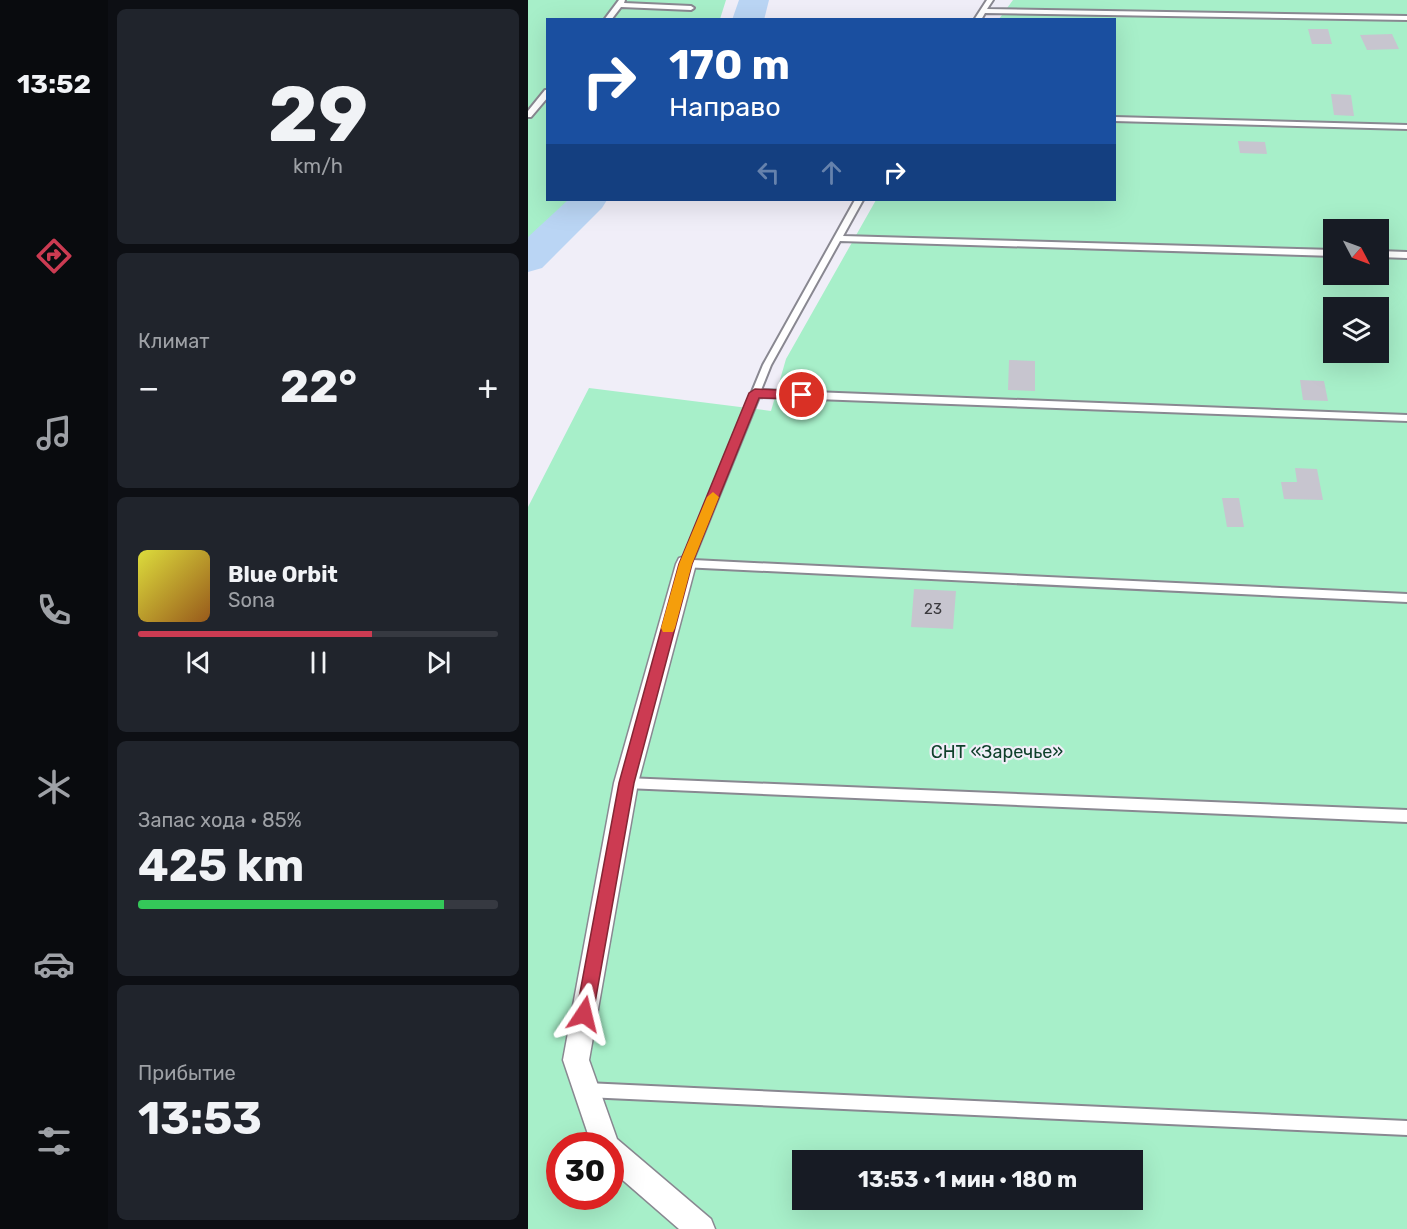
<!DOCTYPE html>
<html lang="ru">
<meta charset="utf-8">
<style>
body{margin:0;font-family:Rubik,sans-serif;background:#20242c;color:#f1f3f6;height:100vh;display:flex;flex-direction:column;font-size:22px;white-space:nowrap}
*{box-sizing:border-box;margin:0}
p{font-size:20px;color:#9ea1a6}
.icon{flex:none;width:33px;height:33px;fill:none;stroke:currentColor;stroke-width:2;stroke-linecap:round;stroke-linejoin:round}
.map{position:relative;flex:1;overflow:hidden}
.sheet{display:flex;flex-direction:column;gap:9px;padding:9px;background:#0d0f14;width:420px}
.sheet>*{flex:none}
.top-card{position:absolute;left:18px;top:18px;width:570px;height:183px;border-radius:0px;box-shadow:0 6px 24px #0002;background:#1a4fa0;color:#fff;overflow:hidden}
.needle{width:39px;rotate:131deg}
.tools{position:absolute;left:795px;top:219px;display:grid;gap:12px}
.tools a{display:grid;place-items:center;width:66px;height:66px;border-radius:0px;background:#171b24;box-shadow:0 6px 24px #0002;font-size:30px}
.speed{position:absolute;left:18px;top:1132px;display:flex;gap:12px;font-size:30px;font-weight:700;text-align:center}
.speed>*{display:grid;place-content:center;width:78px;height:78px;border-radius:50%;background:#171b24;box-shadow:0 6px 24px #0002;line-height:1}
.speed .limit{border:9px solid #d22;background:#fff;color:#111}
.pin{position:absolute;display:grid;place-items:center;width:51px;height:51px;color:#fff;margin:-26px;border:3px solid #fff;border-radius:50%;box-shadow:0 2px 6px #0007}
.me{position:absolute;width:66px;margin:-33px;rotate:10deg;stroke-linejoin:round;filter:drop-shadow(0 0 4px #0008)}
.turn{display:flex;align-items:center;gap:21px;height:126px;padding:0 24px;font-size:27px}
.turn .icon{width:78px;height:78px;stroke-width:2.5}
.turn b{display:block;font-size:42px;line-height:51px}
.lanes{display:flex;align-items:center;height:57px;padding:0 24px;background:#0003;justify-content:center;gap:30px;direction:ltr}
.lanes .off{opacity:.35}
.big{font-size:45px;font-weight:700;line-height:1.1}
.sheet .card{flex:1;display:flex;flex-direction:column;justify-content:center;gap:9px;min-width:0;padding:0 21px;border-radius:9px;background:#20242c}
.sheet .dial{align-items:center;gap:0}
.dial b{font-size:78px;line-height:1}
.song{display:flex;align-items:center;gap:18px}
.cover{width:72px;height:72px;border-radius:9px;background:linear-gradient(135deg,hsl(60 70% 55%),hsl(30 70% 35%))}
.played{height:6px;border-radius:3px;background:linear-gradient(90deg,#cc3b52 65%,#363941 65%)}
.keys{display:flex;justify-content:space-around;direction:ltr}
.heat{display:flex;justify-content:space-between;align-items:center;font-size:33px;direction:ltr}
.charge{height:9px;border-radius:4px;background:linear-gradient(90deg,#34c759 85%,#363941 0)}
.trip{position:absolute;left:264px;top:1150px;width:351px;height:60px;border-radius:0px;background:#171b24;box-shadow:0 6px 24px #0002;font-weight:700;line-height:60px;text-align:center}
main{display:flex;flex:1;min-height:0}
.tabs{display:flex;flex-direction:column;width:108px;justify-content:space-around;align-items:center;background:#090b0e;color:#9ea1a6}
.tabs .icon{width:42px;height:42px}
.tabs .active{color:#cc3b52}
.tabs b{font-size:27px;color:#f1f3f6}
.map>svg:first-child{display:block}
.green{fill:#a7efc9;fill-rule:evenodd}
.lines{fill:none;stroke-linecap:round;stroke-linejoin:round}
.river{fill:#bad5f4;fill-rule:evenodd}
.building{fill:#c7c5cf}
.service-casing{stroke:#898891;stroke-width:4}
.minor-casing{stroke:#898891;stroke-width:3}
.service{fill:#fff;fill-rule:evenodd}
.minor{fill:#fff;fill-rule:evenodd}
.route{fill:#cc3b52;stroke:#852635;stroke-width:1.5}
.slow{fill:#f59e0b}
.labels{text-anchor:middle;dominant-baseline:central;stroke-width:4.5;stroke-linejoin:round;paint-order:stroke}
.number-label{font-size:15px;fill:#3b3a3e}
.park-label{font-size:18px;fill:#0f402b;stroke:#f0eef8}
</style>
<main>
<nav class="tabs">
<b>13:52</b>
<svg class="icon active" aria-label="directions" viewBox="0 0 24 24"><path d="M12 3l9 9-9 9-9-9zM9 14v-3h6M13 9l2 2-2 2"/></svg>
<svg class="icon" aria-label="music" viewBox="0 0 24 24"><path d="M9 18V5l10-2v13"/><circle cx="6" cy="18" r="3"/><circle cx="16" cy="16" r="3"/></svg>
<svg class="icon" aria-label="phone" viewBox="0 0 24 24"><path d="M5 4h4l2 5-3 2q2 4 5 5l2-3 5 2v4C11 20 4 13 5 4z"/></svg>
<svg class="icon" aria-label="climate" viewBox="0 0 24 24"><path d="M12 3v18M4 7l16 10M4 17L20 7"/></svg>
<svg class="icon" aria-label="car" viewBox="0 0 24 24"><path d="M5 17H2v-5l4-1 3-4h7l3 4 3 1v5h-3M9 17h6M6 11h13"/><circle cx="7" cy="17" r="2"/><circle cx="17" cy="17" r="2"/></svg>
<svg class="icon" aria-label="filters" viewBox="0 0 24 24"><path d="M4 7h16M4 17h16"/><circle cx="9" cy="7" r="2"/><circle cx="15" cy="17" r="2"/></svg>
</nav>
<section class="sheet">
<div class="card dial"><b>29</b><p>km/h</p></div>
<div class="card"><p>Климат</p>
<div class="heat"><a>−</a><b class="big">22°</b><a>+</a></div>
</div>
<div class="card">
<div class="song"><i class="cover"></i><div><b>Blue Orbit</b><p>Sona</p></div></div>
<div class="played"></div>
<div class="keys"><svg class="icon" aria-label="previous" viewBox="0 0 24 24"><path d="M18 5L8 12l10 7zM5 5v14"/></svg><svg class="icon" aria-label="pause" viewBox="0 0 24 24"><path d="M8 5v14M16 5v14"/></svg><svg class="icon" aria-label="next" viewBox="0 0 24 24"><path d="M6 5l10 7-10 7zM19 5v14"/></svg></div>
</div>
<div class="card"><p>Запас хода · 85%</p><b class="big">425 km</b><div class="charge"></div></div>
<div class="card"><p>Прибытие</p><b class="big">13:53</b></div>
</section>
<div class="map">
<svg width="879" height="1229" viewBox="0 0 879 1229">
<rect width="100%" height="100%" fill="#f0eef8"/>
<path class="green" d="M0,0h198l-6,19 -172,1v180h21l-41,45z
M485,0h394v1229h-879v-722l61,-119 182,23 15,-52 90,-159h238v-180l-115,-1zM806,230h44v44h-44zM806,308h44v44h-44zM32,1146h50v51h-50zM274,1161h330v39h-330z"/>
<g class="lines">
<path class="river" d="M211,0h30l-5,20h-32z
M40,200h39l-5,8 -60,60 -14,4v-35z"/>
</g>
<path class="building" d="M780,29h20l4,15h-20z
M864,34l7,15 -32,1 -7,-15z
M803,94l20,1 3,21 -20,-1z
M710,141l27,1 2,12 -27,-1z
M481,360l26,1v30l-27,-1z
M772,380l24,1 4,20 -25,-1z
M767,468l22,1 6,31 -39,-1 -3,-17h16z
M694,498h17l5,29h-17z
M386,589l42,2 -3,38 -42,-2z"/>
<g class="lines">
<defs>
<path id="service" d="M91,0h6l-1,3 67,3 3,2 -3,2 -70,-3 -10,13h-7z
M459,0h6l-6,9 420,7v4l-422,-7 -4,7h-7z
M17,90h3v7l-17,20h-3v-6z
M586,117l293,8v4l-293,-8z
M327,200h8l-20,36 491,14v6l-494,-15 -69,124 -10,25 646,25v6l-648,-24 -66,163 714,34v8l-725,-35 -1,-3 82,-199z
M850,251l29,1v6l-29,-1z
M98,778l781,32v12l-781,-34 -4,-1 -2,-4 2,-4z
M58,1083l821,38v14l-821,-38 -5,-2 -2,-5 2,-5z"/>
<path id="minor" d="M158,556l7,2 3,6 -58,219 -49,277 28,79 94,80 4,10h-36l-69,-60v-23h-18l-29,-86 51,-277 62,-219 3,-6z"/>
</defs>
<use href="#service" class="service-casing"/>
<use href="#minor" class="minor-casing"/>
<use href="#service" class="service"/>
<use href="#minor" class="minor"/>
</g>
<path class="route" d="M227,389l47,2 6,4 -6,4 -43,-1 -67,166 -58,219 -41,231 -3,6 -6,3 -6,-3 -2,-6 43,-231 60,-219 70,-171z"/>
<path class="slow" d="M185,492l6,5 -27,67 -17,64 -2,4h-10l-2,-4 18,-64 28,-67z"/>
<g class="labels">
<g class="number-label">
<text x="405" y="609">23</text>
</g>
<g class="park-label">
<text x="469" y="752">СНТ «Заречье»</text>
</g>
</g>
</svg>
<div class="tools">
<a><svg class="needle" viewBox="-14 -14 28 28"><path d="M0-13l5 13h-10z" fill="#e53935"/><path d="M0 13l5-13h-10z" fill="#9ea1a6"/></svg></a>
<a><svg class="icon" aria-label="layers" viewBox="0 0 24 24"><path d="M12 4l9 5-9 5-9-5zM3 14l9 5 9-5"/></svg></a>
</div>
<div class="speed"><div class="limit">30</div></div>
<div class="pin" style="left:274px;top:395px;background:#d93025"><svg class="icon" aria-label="arrive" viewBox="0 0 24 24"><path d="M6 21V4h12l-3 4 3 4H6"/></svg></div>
<svg class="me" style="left:56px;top:1014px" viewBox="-20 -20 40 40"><path d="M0-17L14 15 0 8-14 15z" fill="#cc3b52" stroke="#fff" stroke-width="4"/></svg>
<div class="trip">13:53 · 1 мин · 180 m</div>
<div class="top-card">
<div class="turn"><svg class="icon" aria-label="right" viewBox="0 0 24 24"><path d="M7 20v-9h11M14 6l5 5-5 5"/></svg><div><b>170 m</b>Направо</div></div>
<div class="lanes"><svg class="icon off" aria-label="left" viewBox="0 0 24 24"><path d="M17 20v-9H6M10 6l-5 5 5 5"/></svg><svg class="icon off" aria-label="ahead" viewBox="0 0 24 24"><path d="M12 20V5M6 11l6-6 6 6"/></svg><svg class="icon" aria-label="right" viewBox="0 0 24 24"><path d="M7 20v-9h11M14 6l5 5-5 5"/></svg></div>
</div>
</div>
</main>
